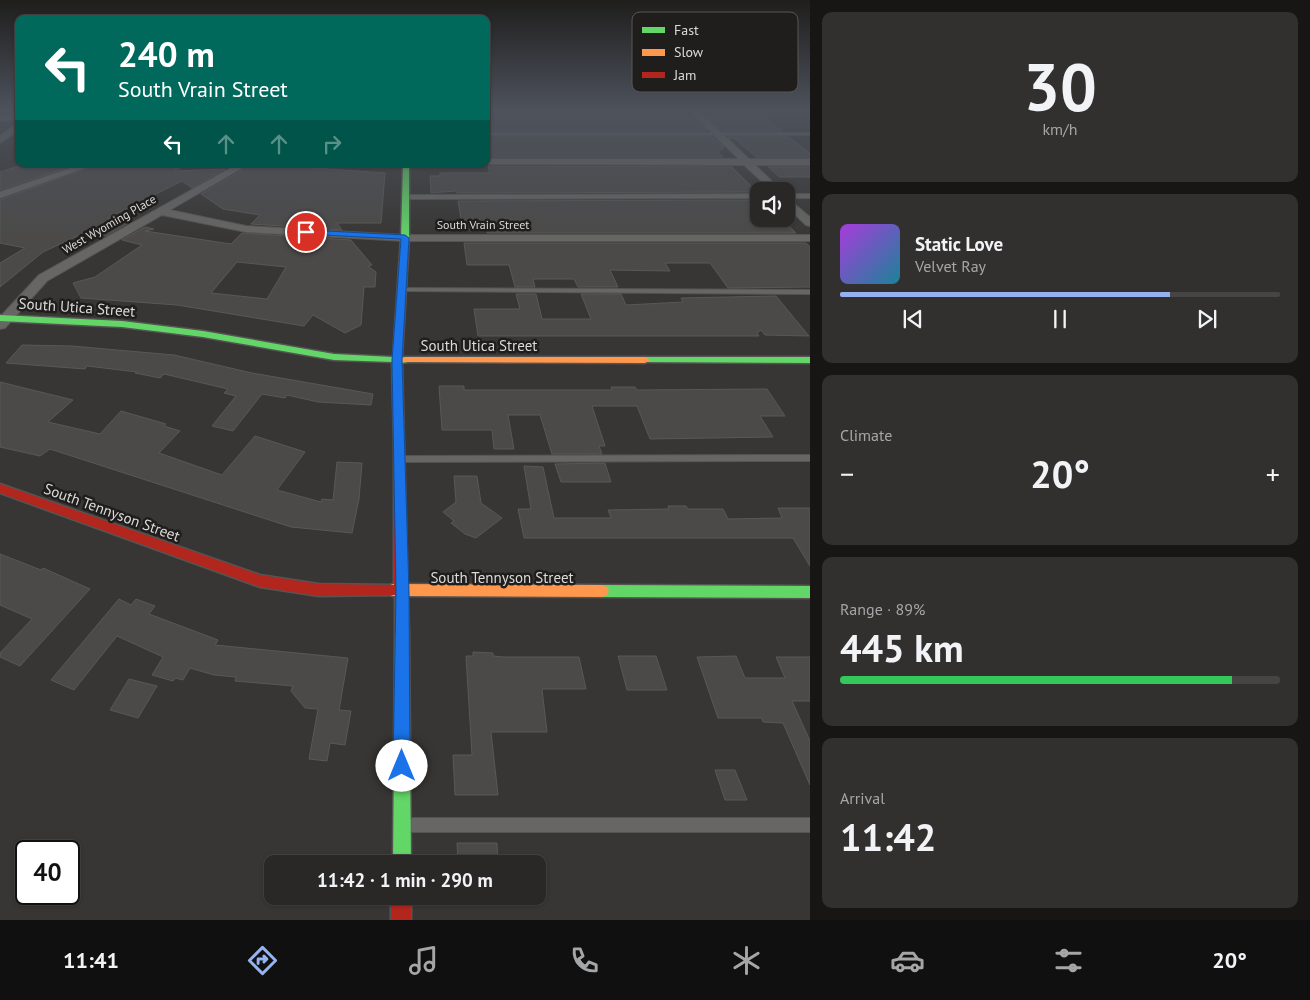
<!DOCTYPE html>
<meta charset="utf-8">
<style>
body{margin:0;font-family:"PT Sans",sans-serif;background:#32302f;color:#f1f3f6;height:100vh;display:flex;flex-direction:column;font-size:19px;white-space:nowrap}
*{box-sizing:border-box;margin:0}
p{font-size:16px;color:#a5a6a7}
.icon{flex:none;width:28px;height:28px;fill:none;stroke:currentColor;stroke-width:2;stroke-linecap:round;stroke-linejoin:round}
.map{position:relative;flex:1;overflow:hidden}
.drawer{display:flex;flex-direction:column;gap:12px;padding:12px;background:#171615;width:500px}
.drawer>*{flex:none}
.guide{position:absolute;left:15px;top:15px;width:475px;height:152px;border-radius:10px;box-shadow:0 1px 4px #0004,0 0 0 1px #464444;background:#00695c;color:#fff;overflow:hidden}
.controls{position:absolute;left:750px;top:182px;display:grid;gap:10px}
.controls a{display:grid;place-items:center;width:45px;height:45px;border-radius:10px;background:#2a2827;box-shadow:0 1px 4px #0004,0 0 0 1px #464444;font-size:25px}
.speed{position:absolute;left:15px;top:840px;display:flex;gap:10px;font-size:25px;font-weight:700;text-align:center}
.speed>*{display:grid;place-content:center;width:65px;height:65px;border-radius:50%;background:#2a2827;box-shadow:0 1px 4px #0004,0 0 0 1px #464444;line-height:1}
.speed .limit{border:2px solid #111;border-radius:8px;background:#fff;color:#111}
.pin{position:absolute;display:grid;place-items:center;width:42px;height:42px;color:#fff;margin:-21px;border:2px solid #fff;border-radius:50%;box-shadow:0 1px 5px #0007}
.me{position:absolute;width:55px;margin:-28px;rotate:0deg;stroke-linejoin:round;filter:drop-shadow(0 0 4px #0008)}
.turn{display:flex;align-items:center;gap:18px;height:105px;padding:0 20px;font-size:22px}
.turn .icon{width:65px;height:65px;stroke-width:2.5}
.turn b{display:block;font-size:35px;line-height:42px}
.lanes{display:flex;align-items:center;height:48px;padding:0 20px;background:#0003;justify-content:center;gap:25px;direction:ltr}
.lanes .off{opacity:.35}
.big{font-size:38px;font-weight:700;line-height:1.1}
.drawer .tile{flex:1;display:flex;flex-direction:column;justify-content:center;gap:8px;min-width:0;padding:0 18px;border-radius:10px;background:#32302f}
.drawer .dial{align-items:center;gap:0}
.dial b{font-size:65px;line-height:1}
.song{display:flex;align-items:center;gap:15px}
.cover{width:60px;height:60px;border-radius:8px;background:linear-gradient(135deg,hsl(280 70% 55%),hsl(190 70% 35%))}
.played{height:5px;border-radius:2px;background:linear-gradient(90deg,#95b2f1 75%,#464444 75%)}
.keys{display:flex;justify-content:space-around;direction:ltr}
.heat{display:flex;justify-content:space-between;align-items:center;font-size:28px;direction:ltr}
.charge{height:8px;border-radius:4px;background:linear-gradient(90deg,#34c759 89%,#464444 0)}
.trip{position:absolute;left:264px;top:855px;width:282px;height:50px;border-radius:10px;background:#2a2827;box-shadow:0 1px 4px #0004,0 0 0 1px #464444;font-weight:700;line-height:50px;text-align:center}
.tabs{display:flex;height:80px;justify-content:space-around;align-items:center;background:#111010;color:#a5a6a7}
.tabs .icon{width:35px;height:35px}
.tabs .current{color:#95b2f1}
.tabs b{font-size:22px;color:#f1f3f6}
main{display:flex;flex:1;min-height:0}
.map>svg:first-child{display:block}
.building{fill:#4b4a49;stroke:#5a5857;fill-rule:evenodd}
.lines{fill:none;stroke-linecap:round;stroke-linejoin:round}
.lane-casing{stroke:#555452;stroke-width:2}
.street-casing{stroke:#555452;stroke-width:2}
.fast-casing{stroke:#555452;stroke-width:3}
.slow-casing{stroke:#555452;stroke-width:3}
.jam-casing{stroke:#555452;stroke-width:3}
.lane{fill:#676664;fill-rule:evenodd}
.street{fill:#676664;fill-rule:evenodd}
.fast{fill:#63d668;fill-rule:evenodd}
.slow{fill:#ff974d;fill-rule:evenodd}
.jam{fill:#b3261e;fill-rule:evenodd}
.route{fill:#1a73e8;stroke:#114b97}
.labels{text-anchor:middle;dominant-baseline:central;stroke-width:5;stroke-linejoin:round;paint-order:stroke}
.far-street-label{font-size:12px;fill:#dddbd9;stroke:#1f1e1c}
.street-label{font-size:15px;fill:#dddbd9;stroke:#1f1e1c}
.key{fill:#1f1e1c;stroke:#585755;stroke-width:1}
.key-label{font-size:14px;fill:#dddbd9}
</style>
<main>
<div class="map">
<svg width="810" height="920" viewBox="0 0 810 920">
<rect width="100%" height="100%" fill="#383634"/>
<path class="building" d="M486,117h206l15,14h-221z
M707,117h56l19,14h-60z
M486,137h227l11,10 -6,6 5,4h-237z
M728,137h61l21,16v4h-54l-23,-20 -2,2z
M25,164h53l-78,26v-18z
M98,164h90l-14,7 51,-2 -33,19 -10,-7 -74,37 20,5 -22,13 -18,-5 -45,21 -43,35v-24l25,-15 -25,-5v-43z
M288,166l97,7 -4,50h-44l5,7 -91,-6 9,-9 -37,-6 -22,-15 45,-26z
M488,166l244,1 25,25 -300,1 -1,-2 -25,2 -1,-17h10v-3h50z
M768,167h42v10h-30z
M759,200v19h23l14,14h-309l-1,-8h-24l-4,-24z
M145,227l9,2 -9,2 86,13 11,-11 109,7 21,25 -4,1 8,6 -1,15h-11l-3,38 -16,8 -32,-18 -9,11 -127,-21 -96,-7 -8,-15 22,-6 47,-32 -20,-5zM237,262l49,5 -19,32 -56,-6z
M464,243h342l4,4v40l-82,1 -18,-25h-45l5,8 -60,-1 8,17h-40l-4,-8h-41l2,8h-20l-6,-22h-42z
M516,294h20l6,25h49l-10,-25h40l5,11 57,-3 -2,-4 95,-2 33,40 -44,-1 -4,-5 -4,3 2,3h-281l-4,-27h46z
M22,345l50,1 102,9 78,18 121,21 -2,11 -53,-3 -31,-7 -2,3 -23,-4 -29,37 -21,-5 24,-30 -12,-3 4,-4 -64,-15 -4,4 -25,-5 2,-1 -50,-6 -2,3 -79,-6z
M0,382l73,18 -25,22 52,12 21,-23 45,13 -2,2 16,5 -21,22 63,22 33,-39 50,16 -28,38 44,12 1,-3 11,1 4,-38 25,1 -3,36 -7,34 -61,-6 -241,-78 -10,7 -40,-9z
M439,386h25v4h148l-1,-3h24l2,3 130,-1 18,27h-25l13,21 -123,2 -13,-33h-45l13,40h-6l3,8h-50l-12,-39h-32l6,34h-20l-2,-19h-50z
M605,463l6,19h-50l-6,-18z
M524,466l19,1 11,51h57l-3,-8 61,-1 -1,-3h18l2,3h35l5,10 54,-1 -4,-10h32v58l-17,-28h-269l-6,-29h13z
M454,476h23l4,27 21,15 -26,20 -11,-4 -14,-11 3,-2 -11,-9 13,-10z
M0,554l41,16 2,-2 47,21 -70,77 -20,-9v-4l32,-34 -32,-14z
M119,599l12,6 5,-6 19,7 -6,8 69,26 -3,5 133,13 -9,52 12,1 -6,34 -15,-2 -3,18 -18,-2 9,-50 -13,-1 -14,-17 2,-5 -58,-5 1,-4 -22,-2 -24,-7 -7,12 -8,-2 -2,3 -21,-6 11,-18 -46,-21 -43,54 -23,-10z
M473,652l20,1v3l11,1h75l7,32h-44l5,43h-56l7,63h-43l-2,-40h19l-6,-99h7z
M618,656h38l11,34h-40z
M736,656l9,22h40l-9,-21h34v44h-18l18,40v44l-27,-62 -20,-1 -1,-4h-44l-21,-61z
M129,679l28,7 -19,32 -28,-8z
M715,770h20l12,30h-22z
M457,843h40l1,21h-40z"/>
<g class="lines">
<defs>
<path id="lane" d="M486,133h324v2h-324z
M759,194v4l-353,1 -3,-2 3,-2z
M786,194h24v4h-24z
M402,288l408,2v4l-410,-3v-2z
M810,455v6l-408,1 -4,-3 4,-3z
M412,818h398v14h-398l-5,-2 -2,-5 2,-5z"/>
<path id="street" d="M689,111h9l51,48h61v6h-55l27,26h-10l-28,-26 -261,-1h3v-5h253z
M19,115v4l-19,2v-4z
M16,124h3v6l-19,13v-7z
M83,164h13l-96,34v-6z
M238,164h11l-79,46 76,16 159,9h405v6h-405l-159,-9 -84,-17 -115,66 -42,47 -5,1v-12l39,-42z
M786,197l24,20v9l-4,-1 -20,-19z"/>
<path id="fast" d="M403,164h6v74l-7,119 8,3 -2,2 -6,1 2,80 -1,3 -4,1 -5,-4 -2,-81 -58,-2 -131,-23 -81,-10 -122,-6v-6l122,6 81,10 131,23 59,3 8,-119z
M645,357h165v6l-168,-1v-4z
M602,585l208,1v12l-208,-1 -5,-2 -2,-4 2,-4z
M402,626l5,2 2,5 2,231h-18l2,-231 2,-5z"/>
<path id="slow" d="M405,357h240l5,3 -5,3 -243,-1v-4z
M393,584l209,1 5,2 2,4 -2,4 -5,2 -209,-1 -5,-2 -2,-4 2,-4z"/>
<path id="jam" d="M399,439l5,4 5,190 -2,5 -5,2 -5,-2 -2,-5v-38l-76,1 -59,-9 -260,-94v-9l260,91 59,9 75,1v-142z
M391,896h20v24h-20z"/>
</defs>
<use href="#lane" class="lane-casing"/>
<use href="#street" class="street-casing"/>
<use href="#fast" class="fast-casing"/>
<use href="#slow" class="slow-casing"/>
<use href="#jam" class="jam-casing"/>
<use href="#lane" class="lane"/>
<use href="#street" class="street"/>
<use href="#fast" class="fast"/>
<use href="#slow" class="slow"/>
<use href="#jam" class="jam"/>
</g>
<linearGradient id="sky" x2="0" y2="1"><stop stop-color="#1f1e1d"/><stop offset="0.46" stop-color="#4d525c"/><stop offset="1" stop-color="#4d525c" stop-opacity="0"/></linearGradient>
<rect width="810" height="240" fill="url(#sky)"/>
<path class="route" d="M306,230l99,5 4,3 -7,122 7,232 1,174 -2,6 -6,3 -6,-3 -3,-6 3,-174 -4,-232 9,-121 -98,-5z"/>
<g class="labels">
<g class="far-street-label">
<text transform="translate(109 224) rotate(-30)">West Wyoming Place</text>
<text x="483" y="224">South Vrain Street</text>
</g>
<g class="street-label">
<text transform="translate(77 307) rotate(4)">South Utica Street</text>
<text x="479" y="345">South Utica Street</text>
<text transform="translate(112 512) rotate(20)">South Tennyson Street</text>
<text x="502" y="577">South Tennyson Street</text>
</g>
</g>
<rect x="632" y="12" width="166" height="80" rx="8" class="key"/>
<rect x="642" y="27" width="23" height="6" fill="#63d668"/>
<rect x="642" y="49" width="23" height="7" fill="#ff974d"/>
<rect x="642" y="72" width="23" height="6" fill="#b3261e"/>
<g class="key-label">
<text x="674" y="35">Fast</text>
<text x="674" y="57">Slow</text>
<text x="674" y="80">Jam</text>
</g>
</svg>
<div class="controls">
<a><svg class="icon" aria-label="sound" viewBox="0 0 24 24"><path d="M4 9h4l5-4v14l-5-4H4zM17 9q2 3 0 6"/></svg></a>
</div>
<div class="speed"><div class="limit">40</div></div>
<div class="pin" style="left:306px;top:232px;background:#d93025"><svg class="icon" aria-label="arrive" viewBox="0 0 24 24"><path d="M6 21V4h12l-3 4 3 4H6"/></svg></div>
<svg class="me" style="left:402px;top:766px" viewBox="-20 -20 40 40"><circle r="19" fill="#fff"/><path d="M0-13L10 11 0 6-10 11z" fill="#1a73e8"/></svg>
<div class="trip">11:42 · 1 min · 290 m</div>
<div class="guide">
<div class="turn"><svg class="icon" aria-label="left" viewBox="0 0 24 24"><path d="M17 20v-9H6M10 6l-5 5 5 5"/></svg><div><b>240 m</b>South Vrain Street</div></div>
<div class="lanes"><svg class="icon" aria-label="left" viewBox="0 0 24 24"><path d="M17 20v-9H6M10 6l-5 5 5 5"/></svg><svg class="icon off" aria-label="ahead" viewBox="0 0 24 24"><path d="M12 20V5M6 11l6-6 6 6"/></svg><svg class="icon off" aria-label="ahead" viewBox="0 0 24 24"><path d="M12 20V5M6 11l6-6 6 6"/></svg><svg class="icon off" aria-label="right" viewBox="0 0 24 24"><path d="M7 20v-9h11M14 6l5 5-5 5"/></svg></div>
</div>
</div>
<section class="drawer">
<div class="tile dial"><b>30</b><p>km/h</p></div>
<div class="tile">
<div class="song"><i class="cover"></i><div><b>Static Love</b><p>Velvet Ray</p></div></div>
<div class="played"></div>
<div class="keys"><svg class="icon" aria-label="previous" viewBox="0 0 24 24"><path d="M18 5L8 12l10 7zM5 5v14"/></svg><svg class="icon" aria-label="pause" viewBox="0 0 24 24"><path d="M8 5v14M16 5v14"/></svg><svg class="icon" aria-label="next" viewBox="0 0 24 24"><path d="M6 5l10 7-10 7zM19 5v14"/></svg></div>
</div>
<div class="tile"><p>Climate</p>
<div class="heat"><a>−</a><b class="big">20°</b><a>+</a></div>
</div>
<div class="tile"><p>Range · 89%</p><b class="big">445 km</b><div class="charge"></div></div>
<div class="tile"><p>Arrival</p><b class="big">11:42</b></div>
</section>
</main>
<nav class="tabs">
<b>11:41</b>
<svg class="icon current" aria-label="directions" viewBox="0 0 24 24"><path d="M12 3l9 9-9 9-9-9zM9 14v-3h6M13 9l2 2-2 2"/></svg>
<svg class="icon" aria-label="music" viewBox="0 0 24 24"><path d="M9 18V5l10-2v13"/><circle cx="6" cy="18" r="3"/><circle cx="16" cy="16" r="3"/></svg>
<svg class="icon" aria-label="phone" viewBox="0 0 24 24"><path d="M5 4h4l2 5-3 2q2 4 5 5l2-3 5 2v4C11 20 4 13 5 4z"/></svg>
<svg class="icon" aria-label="climate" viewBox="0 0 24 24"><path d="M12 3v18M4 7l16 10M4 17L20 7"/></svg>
<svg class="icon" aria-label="car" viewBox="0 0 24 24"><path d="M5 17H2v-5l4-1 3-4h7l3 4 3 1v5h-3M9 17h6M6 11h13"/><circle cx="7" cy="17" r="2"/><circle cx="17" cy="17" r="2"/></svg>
<svg class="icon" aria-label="filters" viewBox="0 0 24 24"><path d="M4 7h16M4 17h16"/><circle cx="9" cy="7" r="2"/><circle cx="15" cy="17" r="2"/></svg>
<b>20°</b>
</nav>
